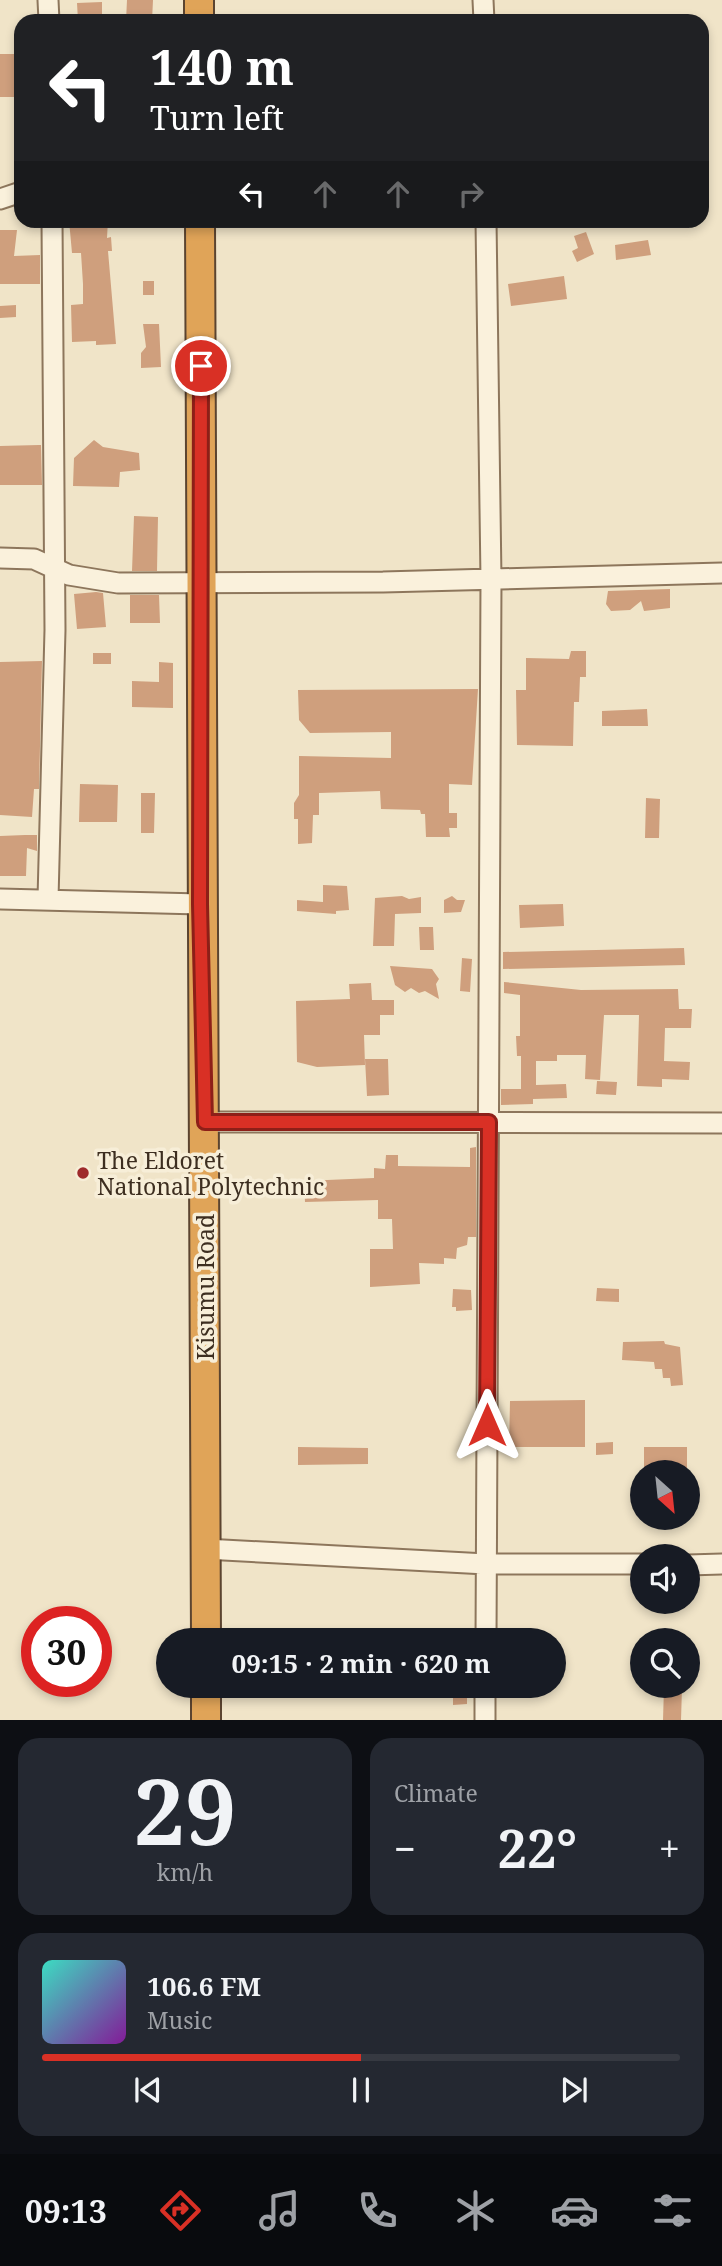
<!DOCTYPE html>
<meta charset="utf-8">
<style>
body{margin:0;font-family:"Noto Serif",serif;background:#242831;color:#f1f3f6;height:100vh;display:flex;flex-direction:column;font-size:26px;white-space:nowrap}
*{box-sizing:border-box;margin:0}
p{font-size:23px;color:#9ea1a6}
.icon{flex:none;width:38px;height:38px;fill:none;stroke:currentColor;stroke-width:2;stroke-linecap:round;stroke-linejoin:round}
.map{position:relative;height:1720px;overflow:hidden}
.details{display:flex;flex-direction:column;gap:18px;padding:18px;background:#0d0f14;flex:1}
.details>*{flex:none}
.hud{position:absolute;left:14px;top:14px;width:695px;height:214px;border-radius:21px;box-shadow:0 4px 10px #0003;background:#202124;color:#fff;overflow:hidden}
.needle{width:46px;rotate:153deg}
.fabs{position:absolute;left:630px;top:1460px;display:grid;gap:14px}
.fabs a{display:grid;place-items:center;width:70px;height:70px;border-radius:50%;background:#171b24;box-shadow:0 4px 10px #0003;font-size:35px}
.speed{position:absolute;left:21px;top:1606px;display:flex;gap:14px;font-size:35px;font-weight:700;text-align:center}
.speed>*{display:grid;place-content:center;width:91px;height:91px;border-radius:50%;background:#171b24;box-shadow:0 4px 10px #0003;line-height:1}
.speed .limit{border:10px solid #d22;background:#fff;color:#111}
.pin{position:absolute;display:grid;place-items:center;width:60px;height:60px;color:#fff;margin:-30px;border:4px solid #fff;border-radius:50%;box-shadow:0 2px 7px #0007}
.me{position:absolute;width:77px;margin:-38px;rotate:0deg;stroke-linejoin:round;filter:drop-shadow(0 0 5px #0008)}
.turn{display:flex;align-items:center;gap:24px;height:147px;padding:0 21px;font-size:32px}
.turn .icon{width:91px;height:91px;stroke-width:2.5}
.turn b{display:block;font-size:49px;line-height:60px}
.lanes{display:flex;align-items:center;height:66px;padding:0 21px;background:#0003;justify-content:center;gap:35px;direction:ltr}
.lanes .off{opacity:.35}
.big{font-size:52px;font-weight:700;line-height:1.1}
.details .card{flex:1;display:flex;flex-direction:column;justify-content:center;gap:10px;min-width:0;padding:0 24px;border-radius:21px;background:#242831}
.details .dial{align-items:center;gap:0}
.dial b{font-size:91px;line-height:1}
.song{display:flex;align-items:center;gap:21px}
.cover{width:84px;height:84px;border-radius:10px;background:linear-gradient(135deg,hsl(170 70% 55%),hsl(290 70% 35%))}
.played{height:7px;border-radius:4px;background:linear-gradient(90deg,#d93025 50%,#363941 50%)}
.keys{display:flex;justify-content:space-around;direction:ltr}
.heat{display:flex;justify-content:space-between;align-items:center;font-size:38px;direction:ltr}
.details .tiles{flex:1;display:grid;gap:18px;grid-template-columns:1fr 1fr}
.card:last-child{grid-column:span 2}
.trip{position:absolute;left:156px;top:1628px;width:410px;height:70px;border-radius:35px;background:#171b24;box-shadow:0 4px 10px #0003;font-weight:700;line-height:70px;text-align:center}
.tabs{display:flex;height:112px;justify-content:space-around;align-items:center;background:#090b0e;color:#9ea1a6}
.tabs .icon{width:49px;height:49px}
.tabs .active{color:#d93025}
.tabs b{font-size:32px;color:#f1f3f6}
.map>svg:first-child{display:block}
.building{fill:#cf9f7d}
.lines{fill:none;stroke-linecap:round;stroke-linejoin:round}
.minor-casing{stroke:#8d765c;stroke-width:23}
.highway-casing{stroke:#5b4430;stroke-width:32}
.minor{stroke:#faf1dc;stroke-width:19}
.highway{stroke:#e0a458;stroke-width:28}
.route-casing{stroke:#8d1f18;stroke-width:18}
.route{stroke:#d93025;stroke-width:12}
.poi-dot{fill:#9e2a2b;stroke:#f7eed8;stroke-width:2.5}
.labels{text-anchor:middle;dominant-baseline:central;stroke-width:7;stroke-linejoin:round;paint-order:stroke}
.poi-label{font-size:23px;fill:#3d2e20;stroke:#f7eed8;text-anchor:start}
.street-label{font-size:23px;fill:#3d2e20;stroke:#f7eed8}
</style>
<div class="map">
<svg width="722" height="1720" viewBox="0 0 722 1720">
<rect width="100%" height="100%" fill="#f0e4c8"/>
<path class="building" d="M127,0h26l-1,21h-26z
M102,2v19h-24l-1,-18z
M0,54h21v43h-21z
M69,220h39l-1,18 4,-1 1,14h-4l8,93 -20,1v-4l-24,1 -1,-37 12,-1v-20l-2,-31h-9z
M0,230h17l-3,26 26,-1v29h-40z
M586,232l8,22 -17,8 -5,-11 6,-3 -4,-12z
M648,240l3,15 -35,5 -1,-15z
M564,276l3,23 -56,7 -3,-22z
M143,281h11v14h-11z
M16,305v12l-16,1v-12z
M143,324h16l2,43 -20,1v-15l5,-6z
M94,440l9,7 36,6 1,17 -20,2 -1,15 -46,-1 1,-28z
M39,445h2l1,40h-42v-39z
M134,516l24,1 -1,54h-25z
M670,589v19l-26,3 -3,-10 -11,9 -19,1 -5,-7 2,-13z
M96,592l7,1 3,34 -29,2 -3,-35z
M130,595h29l1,28h-30z
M571,651h15v26h-6l-1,25h-5l-1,44 -56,-1 -1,-55h10v-32l43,1z
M93,653h18v11h-18z
M42,661l-3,128h-5l-2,28 -32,-2v-153z
M159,662l14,1v45l-41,-1v-26l27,1z
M478,689l-6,96 -23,-1v29h8v15h-8l1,9h-24l-1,-23h-4l-1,-4 -39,-1 -1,-18 -61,2v22h-6l-1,28 -14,1v-25h-4v-16l5,-8v-39l92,2v-26l-81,1 -11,-13 -1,-30z
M647,709l1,17h-46v-15z
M80,784l38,1 -1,37h-38z
M141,793h14l-1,40h-13z
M646,798l14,1 -1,39h-14z
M25,835h12v16l-10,-3 -1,28h-26v-40z
M323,885l24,1 2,24 -13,1v3l-39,-3v-11l26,2z
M402,896l7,3 12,-2v16l-26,1 -1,32h-21l2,-48z
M452,896l5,4h8l-4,12 -17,1v-13z
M563,904l1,22 -44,2 -1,-23z
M419,927h14l1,23h-14z
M684,948l1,17 -182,4v-17z
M462,958l10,1 -2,33 -10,-1z
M390,966l42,3 7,10 -3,5 3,15 -14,-8 -6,2 -8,-5 -6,4 -10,-7z
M504,982l77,8 97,-1 1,20h13l-1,19h-26l-1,33 26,1 -1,18 -27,-1v8l-25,-1 2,-71h-35l-4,65 -15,-1 1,-24h-29v6h-21v24l30,-1 1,14 -34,1v5l-32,1v-16h20v-33h-4l-1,-20h4v-41l-16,-2z
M371,983l1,17h22v15h-14v20h-16l1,30 -48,2 -20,-5 -1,-61 54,-2 -1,-15z
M365,1059h23l1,36 -22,1z
M597,1081l20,1 -1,13 -20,-1z
M476,1147v90h-8l-1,8 -10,3 -1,11 -12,-1v6l-25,-1 1,21 -50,3v-38h23l-1,-30h-14v-19l-73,2 -1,-21 70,-3v-10l11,1 1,-14h12v11l72,1v-19z
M597,1288l22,1v13l-23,-1z
M453,1289l18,1 1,20 -16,1v-4h-4z
M664,1341l1,3 15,3 3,38 -12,1 -1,-8h-7l-1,-9h-7l-1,-7 -32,-2 1,-18z
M585,1400v47h-76l1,-46z
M613,1442v12l-17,1v-12z
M298,1447l70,1v16l-70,1z
M644,1447h43v25l-43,-2z
M453,1685h14v19l-14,1z
M664,1687l18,1 -1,32h-18z"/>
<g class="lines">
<defs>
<path id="minor" d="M48,0l1,21
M483,0l1,21
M0,199l21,-7
M0,558l34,1 35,16 49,8 265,-1 339,-9
M0,899l200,5
M48,899l7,-269 -3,-410
M205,1122l517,1
M205,1549l281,15h156
M688,1565l34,-1
M486,1640l5,-1060 -5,-360
M485,1720v-35"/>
<path id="highway" d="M199,21v-21
M200,220l6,1420
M206,1685v35"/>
</defs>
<use href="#minor" class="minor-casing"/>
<use href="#highway" class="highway-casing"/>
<use href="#minor" class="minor"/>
<use href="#highway" class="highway"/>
</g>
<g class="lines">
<defs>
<path id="route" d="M201,366l-1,538 5,218h284l-2,303"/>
</defs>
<use href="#route" class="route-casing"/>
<use href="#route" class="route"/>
</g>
<circle class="poi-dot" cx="83" cy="1173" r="7"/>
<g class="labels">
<g class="poi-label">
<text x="97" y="1160">The Eldoret<tspan x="97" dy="26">National Polytechnic</tspan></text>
</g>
<g class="street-label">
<text transform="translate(205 1287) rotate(-90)">Kisumu Road</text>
</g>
</g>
</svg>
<div class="fabs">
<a><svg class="needle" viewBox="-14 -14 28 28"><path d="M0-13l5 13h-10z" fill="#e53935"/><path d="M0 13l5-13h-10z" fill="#9ea1a6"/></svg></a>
<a><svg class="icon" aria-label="sound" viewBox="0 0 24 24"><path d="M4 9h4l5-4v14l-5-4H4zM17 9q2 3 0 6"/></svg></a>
<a><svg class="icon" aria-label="search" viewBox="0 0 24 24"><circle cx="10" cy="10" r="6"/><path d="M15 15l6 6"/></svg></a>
</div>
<div class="speed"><div class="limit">30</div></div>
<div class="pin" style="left:201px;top:366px;background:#d93025"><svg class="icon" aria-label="arrive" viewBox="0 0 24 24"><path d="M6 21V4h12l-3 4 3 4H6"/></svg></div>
<svg class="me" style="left:487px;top:1425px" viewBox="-20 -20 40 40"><path d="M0-17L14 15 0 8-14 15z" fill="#d93025" stroke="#fff" stroke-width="4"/></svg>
<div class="trip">09:15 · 2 min · 620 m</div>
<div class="hud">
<div class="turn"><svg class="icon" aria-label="left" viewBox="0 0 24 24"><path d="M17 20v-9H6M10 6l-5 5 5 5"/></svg><div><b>140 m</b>Turn left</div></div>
<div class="lanes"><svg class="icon" aria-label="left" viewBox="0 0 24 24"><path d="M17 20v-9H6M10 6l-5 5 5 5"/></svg><svg class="icon off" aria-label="ahead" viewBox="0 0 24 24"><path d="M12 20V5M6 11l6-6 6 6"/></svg><svg class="icon off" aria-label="ahead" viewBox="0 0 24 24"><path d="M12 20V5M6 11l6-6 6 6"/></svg><svg class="icon off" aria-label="right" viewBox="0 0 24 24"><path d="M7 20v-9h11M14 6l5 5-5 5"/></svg></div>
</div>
</div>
<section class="details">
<div class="tiles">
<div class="card dial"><b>29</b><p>km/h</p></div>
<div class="card"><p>Climate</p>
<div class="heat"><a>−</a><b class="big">22°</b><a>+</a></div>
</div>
<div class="card">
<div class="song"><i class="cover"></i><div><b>106.6 FM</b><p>Music</p></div></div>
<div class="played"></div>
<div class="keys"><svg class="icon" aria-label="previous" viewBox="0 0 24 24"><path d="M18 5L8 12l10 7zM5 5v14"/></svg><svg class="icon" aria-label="pause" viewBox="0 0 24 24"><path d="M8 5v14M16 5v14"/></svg><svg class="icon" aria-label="next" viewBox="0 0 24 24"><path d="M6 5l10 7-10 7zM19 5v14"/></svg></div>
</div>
</div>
</section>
<nav class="tabs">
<b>09:13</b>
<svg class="icon active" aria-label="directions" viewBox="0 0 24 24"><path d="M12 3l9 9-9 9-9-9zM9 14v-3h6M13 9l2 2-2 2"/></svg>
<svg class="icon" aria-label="music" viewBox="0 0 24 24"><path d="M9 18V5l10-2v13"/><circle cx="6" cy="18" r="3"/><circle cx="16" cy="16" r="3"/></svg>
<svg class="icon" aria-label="phone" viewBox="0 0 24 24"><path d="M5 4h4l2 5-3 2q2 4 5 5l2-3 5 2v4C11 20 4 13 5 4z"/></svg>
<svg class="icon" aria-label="climate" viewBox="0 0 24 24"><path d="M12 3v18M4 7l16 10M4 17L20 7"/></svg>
<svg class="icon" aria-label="car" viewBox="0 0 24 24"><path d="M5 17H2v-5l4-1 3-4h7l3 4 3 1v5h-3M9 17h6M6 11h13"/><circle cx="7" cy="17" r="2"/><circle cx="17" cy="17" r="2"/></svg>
<svg class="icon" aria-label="filters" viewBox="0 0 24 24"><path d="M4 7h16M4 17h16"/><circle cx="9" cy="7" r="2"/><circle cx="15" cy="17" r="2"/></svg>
</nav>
